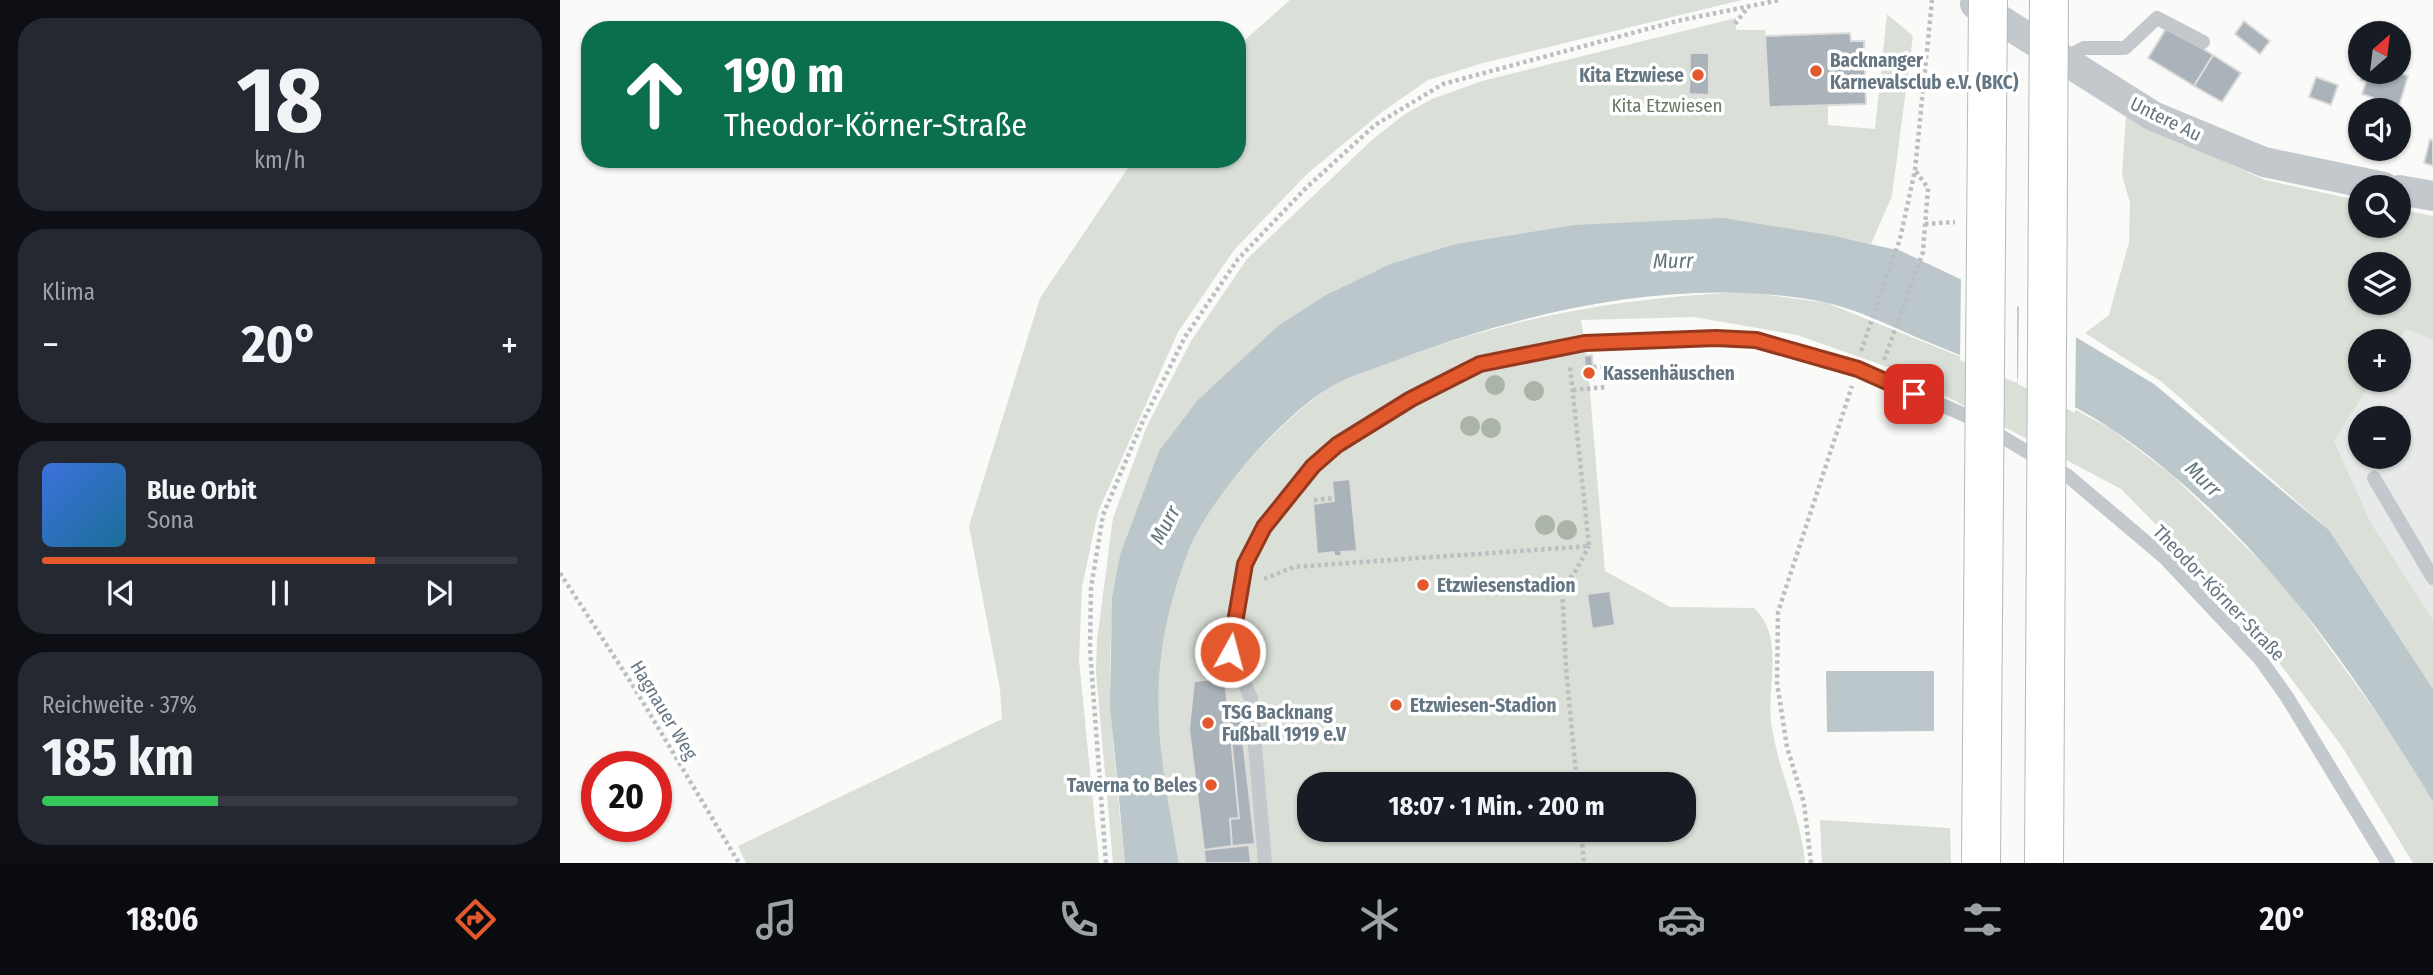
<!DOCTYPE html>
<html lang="de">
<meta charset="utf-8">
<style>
body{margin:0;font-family:"Fira Sans Condensed",sans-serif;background:#242831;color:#f1f3f6;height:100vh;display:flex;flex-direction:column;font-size:26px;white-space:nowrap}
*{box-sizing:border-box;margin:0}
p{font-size:23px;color:#9ea1a6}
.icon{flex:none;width:38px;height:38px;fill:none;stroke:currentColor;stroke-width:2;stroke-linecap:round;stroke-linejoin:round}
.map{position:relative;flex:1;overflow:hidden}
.drawer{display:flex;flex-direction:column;gap:18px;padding:18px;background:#0d0f14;width:560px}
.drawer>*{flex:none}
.guide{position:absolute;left:21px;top:21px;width:665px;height:147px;border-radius:28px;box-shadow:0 2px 5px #0004;background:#0b6e4f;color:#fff;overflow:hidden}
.needle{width:46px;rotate:28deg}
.buttons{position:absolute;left:1788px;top:21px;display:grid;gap:14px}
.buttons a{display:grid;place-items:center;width:63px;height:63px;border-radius:50%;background:#171b24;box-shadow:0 2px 5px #0004;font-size:35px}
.speed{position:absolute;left:21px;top:751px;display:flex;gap:14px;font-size:35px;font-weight:700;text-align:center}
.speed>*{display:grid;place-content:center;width:91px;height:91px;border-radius:50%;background:#171b24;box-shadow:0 2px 5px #0004;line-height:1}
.speed .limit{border:10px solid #d22;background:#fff;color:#111}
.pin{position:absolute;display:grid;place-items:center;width:60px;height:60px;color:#fff;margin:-30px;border-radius:14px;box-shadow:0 4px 10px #0006}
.me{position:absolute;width:77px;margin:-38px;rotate:7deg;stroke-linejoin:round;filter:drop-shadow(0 0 5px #0008)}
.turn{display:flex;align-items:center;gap:24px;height:147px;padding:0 28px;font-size:32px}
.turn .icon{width:91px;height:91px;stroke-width:2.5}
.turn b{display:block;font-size:49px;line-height:60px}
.big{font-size:52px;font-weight:700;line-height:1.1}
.drawer .tile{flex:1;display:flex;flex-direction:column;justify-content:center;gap:10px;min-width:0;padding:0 24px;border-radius:28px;background:#242831}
.drawer .dial{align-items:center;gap:0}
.dial b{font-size:91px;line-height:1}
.song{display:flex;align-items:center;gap:21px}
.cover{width:84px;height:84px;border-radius:10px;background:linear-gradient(135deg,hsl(220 70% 55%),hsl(200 70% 35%))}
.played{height:7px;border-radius:4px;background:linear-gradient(90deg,#e4582d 70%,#363941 70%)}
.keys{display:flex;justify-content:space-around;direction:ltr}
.heat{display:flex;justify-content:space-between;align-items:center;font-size:38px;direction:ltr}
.charge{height:10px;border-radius:5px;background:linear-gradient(90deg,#34c759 37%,#363941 0)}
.trip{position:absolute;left:737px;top:772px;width:399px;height:70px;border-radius:28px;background:#171b24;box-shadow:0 2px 5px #0004;font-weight:700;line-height:70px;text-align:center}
.tabs{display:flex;height:112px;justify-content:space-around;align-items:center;background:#090b0e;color:#9ea1a6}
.tabs .icon{width:49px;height:49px}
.tabs .selected{color:#e4582d}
.tabs b{font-size:32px;color:#f1f3f6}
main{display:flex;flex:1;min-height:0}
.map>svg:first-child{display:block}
.built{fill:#e8e9e9;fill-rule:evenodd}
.green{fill:#dadfd7;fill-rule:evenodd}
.water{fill:#bbc7cb}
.pier{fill:#fafaf8}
.building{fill:#aab3b9;stroke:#dcdcda;stroke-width:2}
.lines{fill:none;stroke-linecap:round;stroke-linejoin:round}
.path{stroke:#bbbfc2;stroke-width:4.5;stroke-dasharray:3.5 3.5;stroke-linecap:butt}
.service{stroke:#c3c8cc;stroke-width:14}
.minor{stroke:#c3c8cc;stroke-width:30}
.primary-bridge-casing{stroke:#b5babe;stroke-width:40;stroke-linecap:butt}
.primary-bridge{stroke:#fff;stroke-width:38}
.tree{fill:#aab4a7}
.route-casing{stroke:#94391d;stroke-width:18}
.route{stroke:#e4582d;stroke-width:12}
.poi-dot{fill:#e4582d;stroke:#fff;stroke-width:2.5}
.labels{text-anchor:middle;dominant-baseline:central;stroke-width:7;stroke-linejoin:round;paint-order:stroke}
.poi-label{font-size:19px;font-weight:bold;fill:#657683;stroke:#fff;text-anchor:start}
.park-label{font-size:19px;fill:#687a64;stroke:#fff}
.street-label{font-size:19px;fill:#657683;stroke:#fff}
.water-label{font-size:21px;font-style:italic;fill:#60757c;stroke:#fff}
</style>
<main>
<section class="drawer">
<div class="tile dial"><b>18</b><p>km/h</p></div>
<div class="tile"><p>Klima</p>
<div class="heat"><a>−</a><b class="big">20°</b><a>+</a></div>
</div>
<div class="tile">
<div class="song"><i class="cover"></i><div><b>Blue Orbit</b><p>Sona</p></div></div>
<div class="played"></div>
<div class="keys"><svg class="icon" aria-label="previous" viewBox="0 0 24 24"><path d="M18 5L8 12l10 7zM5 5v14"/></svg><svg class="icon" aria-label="pause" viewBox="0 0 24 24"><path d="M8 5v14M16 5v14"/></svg><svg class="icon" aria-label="next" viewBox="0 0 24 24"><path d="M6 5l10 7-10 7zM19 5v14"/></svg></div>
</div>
<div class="tile"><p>Reichweite · 37%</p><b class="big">185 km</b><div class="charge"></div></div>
</section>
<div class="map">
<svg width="1873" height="863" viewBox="0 0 1873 863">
<rect width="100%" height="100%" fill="#fafaf8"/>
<path class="built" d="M1846,329l27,11v280l-62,-97 -37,-82 39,-61h26l-1,-39zM1801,418h38v39h-38z"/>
<path class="green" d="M730,0h452l-259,63 -55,17 -46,32 -75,62 -73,76 -56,82 -80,180 -16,75 -3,73 20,203h-353l-8,-17 264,-127 -2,-30 -31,-163 71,-228 94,-139h103v-112z
M1327,14l26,22 -21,160 -21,48 -36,-8 -261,-11 -119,19 -65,20 -64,31 -47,30 -159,230c-19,101 -6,206 5,308h-12l-17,-190 1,-33 16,-122 34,-92 44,-85 56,-82 126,-120 32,-25 27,-15 50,-18 254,-63v12h29l4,77 59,-2v20l47,4z
M1566,117l139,63 96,21v25h38v-17l34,7v124l-27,-11 -8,12h-37v39h12l-39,61 37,82 62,97v69l-104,-159 -167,-148 -77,-49 24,-18 20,-73 1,-39 -8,-28zM1801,264h38v39h-38z
M1187,292l80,11 201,81 83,45 61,46 109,106 110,152 42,69v61h-20l-72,-118 -103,-137 -117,-119 -222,-118 -102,-36 -103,-18 -113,3 6,35h5l2,24 -5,1 16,191 65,36 84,1c31,29 13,75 17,113 6,48 30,93 34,142h-626c-12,-63 -29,-129 -21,-194 6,-52 22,-110 49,-155 25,-41 85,-102 125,-128 20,-13 47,-19 69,-27 114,-43 224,-62 346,-67zM749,784h375v46h-375z
M1260,820l130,8 1,35h-129z"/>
<path class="water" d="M1163,218l112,18 66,15 148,70 105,63 175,146 104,159v113c-84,-140 -183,-279 -320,-372 -56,-38 -123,-62 -185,-88 -33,-13 -69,-33 -105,-40 -138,-27 -290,7 -420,56 -22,9 -48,15 -69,27 -50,28 -125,113 -146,167 -45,118 -31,191 -9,311h-54l-15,-158 2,-107 8,-43 39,-104 39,-51 81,-75 47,-30 64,-31 65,-20 119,-19z
M1266,671h108v60l-107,1z"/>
<path class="pier" d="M1401,275l56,27v81l-57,-23z
M1459,303l57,30 -1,80 -57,-29z"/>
<path class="building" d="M1684,21l26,20 -10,13 -25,-20z
M1607,27l46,28 -19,31 -46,-28z
M1290,33l1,8h13l2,63 -97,3 -4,-71z
M1130,53h19v42l-20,-1z
M1653,55l28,18 -19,29 -28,-16z
M1804,72h33l11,4 -9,30 -9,-3 -1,5 -10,1 -7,-6 2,-5 -12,-4 4,-12 -5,-2z
M1756,77l22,8 -7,20 -22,-8z
M1870,139l3,2v25l-9,-3z
M1032,355l2,24 -8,2 -2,-25z
M790,479l7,72 -16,1 1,4h-8v-4l-17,2 -4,-50 21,-3 -2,-20z
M1050,591l5,34 -23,4 -5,-35z
M665,678l14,140 -9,1 2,27 -28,4 -15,-121 5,-48z
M679,706l16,138 -23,2 -2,-27 9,-1 -11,-111z
M689,845l2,18h-46l-1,-13z"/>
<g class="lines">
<path class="path" d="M1175,24l13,-17
M1365,224l30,-2
M1301,351l39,-112 15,-69 17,-170
M1324,360l39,-108 5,-64 -13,-18
M1033,367h11
M1013,390l33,-3
M754,500l20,-2
M0,573l72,111 107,179
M704,579l30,-12 295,-21 -19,-180
M1017,784l-11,-115 -4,-83 12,-12 15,-28
M1021,830l3,33
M546,863l-16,-213 1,-62 12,-73 39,-92 43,-86 53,-78 68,-71 69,-63 68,-41 234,-63 103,-21
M1251,863l-7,-60 -17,-56 -10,-64 1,-71 74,-226"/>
<path class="service" d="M1503,59l21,-11h41l32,-30 46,24
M1814,478l59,100
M705,863l-14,-165 -21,-46 5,-42 10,-46 19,-37 49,-61 24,-21 74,-46 70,-35 104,-21 131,-5 40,2 102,29 109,47 101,60 97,82 95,101 27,38 101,166"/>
<path class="minor" d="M1415,4l178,112 111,46 120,25
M1839,190l34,6"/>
<defs>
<path id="primary-bridge" d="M1421,863l7,-863
M1484,863l5,-863"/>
</defs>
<use href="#primary-bridge" class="primary-bridge-casing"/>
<use href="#primary-bridge" class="primary-bridge"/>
</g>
<g class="tree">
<circle cx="935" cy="385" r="10"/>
<circle cx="974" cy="391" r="10"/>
<circle cx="910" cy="426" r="10"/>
<circle cx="931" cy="428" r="10"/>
<circle cx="985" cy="525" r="10"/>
<circle cx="1007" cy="530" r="10"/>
</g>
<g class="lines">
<defs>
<path id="route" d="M670,652l15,-88 19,-37 49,-61 24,-21 74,-46 69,-35 105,-21 131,-5 40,2 102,29 56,25"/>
</defs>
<use href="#route" class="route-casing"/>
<use href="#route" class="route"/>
</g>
<g class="poi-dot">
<circle cx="1256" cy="71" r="7"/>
<circle cx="1138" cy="75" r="7"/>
<circle cx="1029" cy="373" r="7"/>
<circle cx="863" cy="585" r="7"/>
<circle cx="836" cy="705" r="7"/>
<circle cx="648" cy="723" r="7"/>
<circle cx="651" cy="785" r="7"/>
</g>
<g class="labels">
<g class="poi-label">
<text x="1270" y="60">Backnanger<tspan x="1270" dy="22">Karnevalsclub e.V. (BKC)</tspan></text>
<text x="1124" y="75" text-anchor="end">Kita Etzwiese</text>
<text x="1043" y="373">Kassenhäuschen</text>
<text x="877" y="585">Etzwiesenstadion</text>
<text x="850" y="705">Etzwiesen-Stadion</text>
<text x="662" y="712">TSG Backnang<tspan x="662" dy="22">Fußball 1919 e.V</tspan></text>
<text x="637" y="785" text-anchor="end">Taverna to Beles</text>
</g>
<g class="park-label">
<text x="1107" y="105">Kita Etzwiesen</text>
</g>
<g class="street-label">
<text transform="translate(1606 119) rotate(26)">Untere Au</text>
<text transform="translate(1659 593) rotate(46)">Theodor-Körner-Straße</text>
<text transform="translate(104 710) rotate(59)">Hagnauer Weg</text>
</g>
<g class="water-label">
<text transform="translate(1113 261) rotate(-1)">Murr</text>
<text transform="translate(1643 479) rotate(44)">Murr</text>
<text transform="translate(605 525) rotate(-62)">Murr</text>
</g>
</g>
</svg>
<div class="buttons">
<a><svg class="needle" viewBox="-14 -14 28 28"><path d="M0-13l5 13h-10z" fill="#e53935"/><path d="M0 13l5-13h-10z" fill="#9ea1a6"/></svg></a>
<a><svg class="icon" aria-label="sound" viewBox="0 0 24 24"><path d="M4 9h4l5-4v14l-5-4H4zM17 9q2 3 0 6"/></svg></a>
<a><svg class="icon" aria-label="search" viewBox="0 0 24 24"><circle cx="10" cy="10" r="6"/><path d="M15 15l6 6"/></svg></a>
<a><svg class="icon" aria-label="layers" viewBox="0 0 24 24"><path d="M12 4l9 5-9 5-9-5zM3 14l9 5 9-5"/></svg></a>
<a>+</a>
<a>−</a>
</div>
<div class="speed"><div class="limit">20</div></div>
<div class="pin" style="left:1354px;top:394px;background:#d93025"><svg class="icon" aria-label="arrive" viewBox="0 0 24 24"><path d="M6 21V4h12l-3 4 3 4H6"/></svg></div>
<svg class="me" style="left:670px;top:652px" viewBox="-20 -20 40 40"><circle r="17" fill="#e4582d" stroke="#fff" stroke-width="3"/><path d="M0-11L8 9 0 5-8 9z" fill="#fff"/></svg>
<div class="trip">18:07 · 1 Min. · 200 m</div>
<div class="guide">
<div class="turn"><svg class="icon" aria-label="ahead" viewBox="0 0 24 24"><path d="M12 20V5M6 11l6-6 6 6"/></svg><div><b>190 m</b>Theodor-Körner-Straße</div></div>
</div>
</div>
</main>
<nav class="tabs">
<b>18:06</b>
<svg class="icon selected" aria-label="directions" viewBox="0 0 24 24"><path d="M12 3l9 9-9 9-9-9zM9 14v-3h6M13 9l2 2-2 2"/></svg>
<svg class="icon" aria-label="music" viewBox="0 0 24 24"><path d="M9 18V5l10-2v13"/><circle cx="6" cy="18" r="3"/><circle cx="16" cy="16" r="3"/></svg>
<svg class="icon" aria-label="phone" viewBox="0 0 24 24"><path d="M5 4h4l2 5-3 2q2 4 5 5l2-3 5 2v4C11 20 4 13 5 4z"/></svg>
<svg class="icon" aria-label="climate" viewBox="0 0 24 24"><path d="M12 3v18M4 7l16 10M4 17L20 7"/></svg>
<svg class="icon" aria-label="car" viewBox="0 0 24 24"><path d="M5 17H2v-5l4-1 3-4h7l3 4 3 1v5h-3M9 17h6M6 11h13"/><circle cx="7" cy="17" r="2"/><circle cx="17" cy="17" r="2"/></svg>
<svg class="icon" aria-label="filters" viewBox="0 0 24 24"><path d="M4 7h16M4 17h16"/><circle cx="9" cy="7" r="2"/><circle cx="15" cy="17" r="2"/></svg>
<b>20°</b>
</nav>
